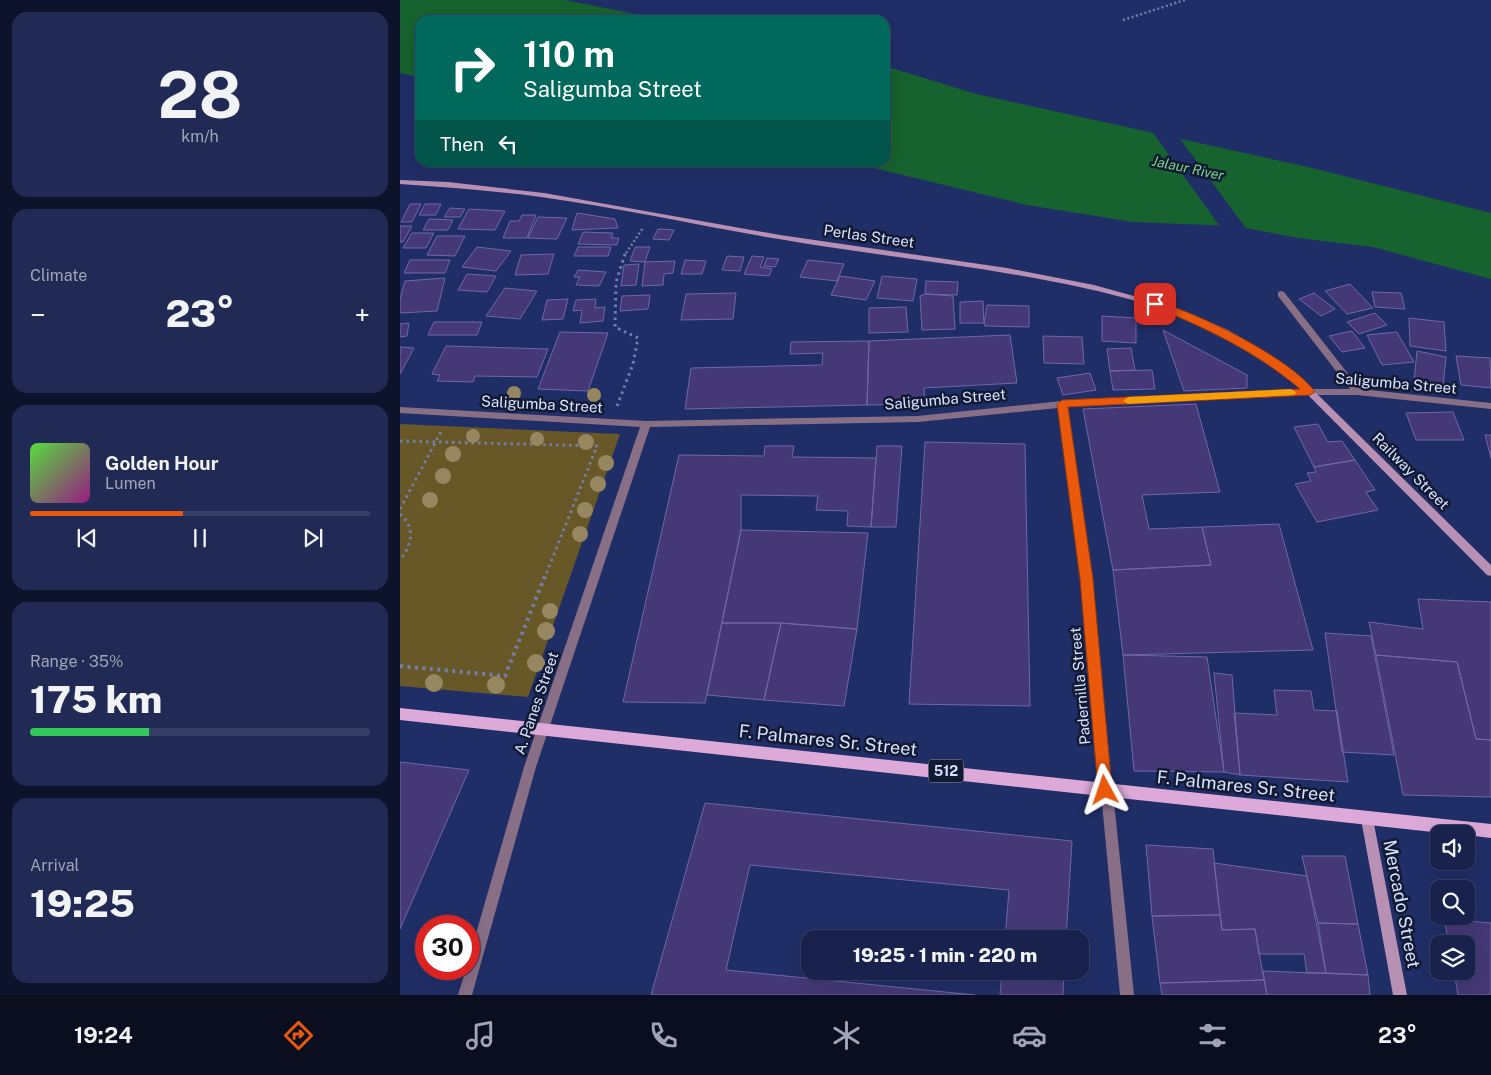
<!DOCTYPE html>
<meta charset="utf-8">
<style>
body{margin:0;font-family:"Public Sans",sans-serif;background:#212a54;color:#f1f3f6;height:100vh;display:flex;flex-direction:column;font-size:19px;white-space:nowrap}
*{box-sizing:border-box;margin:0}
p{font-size:16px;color:#9fa4b6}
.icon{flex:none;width:28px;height:28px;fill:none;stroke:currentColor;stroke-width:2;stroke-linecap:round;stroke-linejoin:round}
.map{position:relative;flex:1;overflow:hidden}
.side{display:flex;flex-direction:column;gap:12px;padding:12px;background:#0d132a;width:400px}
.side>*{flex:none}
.banner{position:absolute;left:15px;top:15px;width:475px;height:152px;border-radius:15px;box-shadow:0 5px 20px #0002,0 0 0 1px #363f65;background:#00695c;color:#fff;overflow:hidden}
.controls{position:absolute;left:1030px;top:825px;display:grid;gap:10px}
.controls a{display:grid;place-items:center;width:45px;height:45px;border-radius:10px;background:#18224d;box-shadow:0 5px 20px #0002,0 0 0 1px #363f65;font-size:25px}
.speed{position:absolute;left:15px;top:915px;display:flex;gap:10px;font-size:25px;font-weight:700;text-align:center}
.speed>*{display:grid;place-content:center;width:65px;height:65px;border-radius:50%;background:#18224d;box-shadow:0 5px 20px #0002,0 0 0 1px #363f65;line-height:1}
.speed .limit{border:8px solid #d22;background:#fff;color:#111}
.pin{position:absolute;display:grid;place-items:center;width:42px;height:42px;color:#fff;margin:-21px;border-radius:10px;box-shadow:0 2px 8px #0006}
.me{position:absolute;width:55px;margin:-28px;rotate:355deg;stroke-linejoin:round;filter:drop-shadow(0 0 4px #0008)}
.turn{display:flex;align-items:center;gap:18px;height:105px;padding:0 25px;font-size:22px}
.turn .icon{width:65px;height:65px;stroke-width:2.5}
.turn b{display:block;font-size:35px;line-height:42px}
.then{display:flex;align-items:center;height:48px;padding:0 25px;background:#0003;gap:10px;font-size:19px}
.big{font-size:38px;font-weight:800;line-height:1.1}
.side .widget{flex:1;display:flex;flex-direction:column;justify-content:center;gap:8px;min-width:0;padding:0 18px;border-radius:15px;background:#212a54}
.side .dial{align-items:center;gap:0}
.dial b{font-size:65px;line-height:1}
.song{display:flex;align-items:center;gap:15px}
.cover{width:60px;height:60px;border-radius:8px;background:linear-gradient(135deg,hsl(110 70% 55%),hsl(310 70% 35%))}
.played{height:5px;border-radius:2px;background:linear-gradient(90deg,#ea580c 45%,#363f65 45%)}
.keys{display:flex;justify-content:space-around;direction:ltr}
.heat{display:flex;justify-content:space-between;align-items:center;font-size:28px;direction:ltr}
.charge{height:8px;border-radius:4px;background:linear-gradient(90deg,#34c759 35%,#363f65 0)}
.trip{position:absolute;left:401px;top:930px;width:288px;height:50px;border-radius:15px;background:#18224d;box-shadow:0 5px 20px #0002,0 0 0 1px #363f65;font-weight:800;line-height:50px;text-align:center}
.tabs{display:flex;height:80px;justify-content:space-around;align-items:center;background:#0a0e1f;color:#9fa4b6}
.tabs .icon{width:35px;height:35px}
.tabs .active{color:#ea580c}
.tabs b{font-size:22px;color:#f1f3f6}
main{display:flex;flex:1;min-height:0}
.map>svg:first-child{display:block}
.green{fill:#685727}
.water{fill:#17632f}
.pier{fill:#202e67}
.building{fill:#443976;stroke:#7066a8}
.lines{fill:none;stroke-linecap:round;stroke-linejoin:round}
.path-far2{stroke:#737fab;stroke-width:2.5;stroke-dasharray:2 2.5;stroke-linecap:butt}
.path-far1{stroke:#737fab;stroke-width:3;stroke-dasharray:2.5 4;stroke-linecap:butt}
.path{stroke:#737fab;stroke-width:4;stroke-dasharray:3 4.5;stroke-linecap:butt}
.street{fill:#886f86;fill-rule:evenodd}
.secondary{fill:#b890b4;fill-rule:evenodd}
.primary{fill:#dca9d8;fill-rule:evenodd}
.tree{fill:#978760}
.route{fill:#ea580c;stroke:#983908}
.slow{fill:#f59e0b}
.labels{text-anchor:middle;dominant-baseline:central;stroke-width:5;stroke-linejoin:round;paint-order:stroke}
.far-water-label{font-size:14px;font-style:italic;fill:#77d78c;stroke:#121a33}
.shield{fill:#121a33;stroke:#9ca6c1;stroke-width:1}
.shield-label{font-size:14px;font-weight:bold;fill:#d7e2fe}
.street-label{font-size:15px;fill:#d7e2fe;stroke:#121a33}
.near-street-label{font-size:18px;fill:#d7e2fe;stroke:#121a33}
</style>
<main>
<section class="side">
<div class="widget dial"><b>28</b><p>km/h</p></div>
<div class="widget"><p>Climate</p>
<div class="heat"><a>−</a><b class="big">23°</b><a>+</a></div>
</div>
<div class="widget">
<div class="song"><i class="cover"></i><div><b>Golden Hour</b><p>Lumen</p></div></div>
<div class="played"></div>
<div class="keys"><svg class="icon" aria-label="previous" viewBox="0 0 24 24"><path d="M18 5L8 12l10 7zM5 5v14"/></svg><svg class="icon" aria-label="pause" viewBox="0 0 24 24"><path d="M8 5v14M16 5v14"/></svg><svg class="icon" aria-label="next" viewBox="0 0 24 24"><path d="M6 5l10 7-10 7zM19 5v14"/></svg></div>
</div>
<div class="widget"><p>Range · 35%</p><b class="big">175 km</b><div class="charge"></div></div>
<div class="widget"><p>Arrival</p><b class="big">19:25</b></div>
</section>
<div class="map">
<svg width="1091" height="995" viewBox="0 0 1091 995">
<rect width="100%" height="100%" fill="#202e67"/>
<path class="green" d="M0,424l220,10 -92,263 -128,-11z"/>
<path class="water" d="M0,0h165l100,20h-245v57l-20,-4z
M485,66l91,28 332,73 183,46v66l-118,-32 -75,-9 -62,-12 -103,-4 -106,-17 -174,-42 32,-1z"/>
<path class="pier" d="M751,130l27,6 70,95 -27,-3z"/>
<path class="building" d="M10,204h11l-9,18h-11z
M25,204h16l-5,11h-17z
M50,208l15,1 -5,8h-16z
M69,209l36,2 -10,19 -37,-1z
M177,213l38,6 3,9 -46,2z
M122,215h14l-9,23h-24l7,-17h9z
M138,217l29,1 -10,21 -29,-1z
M29,219l24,1 -5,10h-25z
M0,226h12l-9,16h-3z
M258,229l16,1 -5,10 -16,-1z
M183,232l30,1 -2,5h8l-2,7 -39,-1z
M12,233h22l-8,15h-23z
M37,236h28l-10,20 -28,-1z
M77,247l34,4 -15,20 -34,-4z
M178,247h33l-3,9h-34z
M235,247h15l-5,15 -15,-1z
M154,254l-6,20 -33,1 6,-20z
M327,256l17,1 -4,14 -18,-1z
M352,256l12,1 -4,10 12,2 -3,7 -25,-2z
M367,258l12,1 -4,8 -11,-1z
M10,260h40l-5,13h-41z
M285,260l21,1 -4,13h-21z
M408,260l36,4 -7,17 -37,-4z
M275,261l-2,12 -9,1 -1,11 -21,1 3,-24z
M239,264l-3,21 -15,1 3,-21z
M178,270l28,2 -7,14 -23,-1 4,-8h-6z
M67,274l29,2 -9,16 -29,-2z
M440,276l35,5 -9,19 -35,-5z
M482,276l35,3 -4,22 -36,-3z
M45,278l-8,33 -37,2v-14l5,-18z
M526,281l32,1 -1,13 -32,-1z
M950,284l23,24 -26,6 -22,-23z
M105,288l32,3 -17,28 -34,-3z
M972,292l29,1 4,16 -30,-2z
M336,293l-3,26 -52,1 5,-26z
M914,293l21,16 -14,7 -22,-17z
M525,294l28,2 2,33 -33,1 -2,-34z
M250,295l-2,14 -28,2 2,-15z
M168,299l-5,20 -21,1 5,-20z
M196,299l-1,9 10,-1 -2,14 -23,2 2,-13 -9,1 3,-11z
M583,301l1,22h-24v-21z
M587,305l42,1v21l-44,-1 -1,-3z
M506,307l2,25 -39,1v-25z
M975,313l12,12 -28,9 -12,-12z
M702,316l34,2v25l-34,-2z
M1009,318l35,4 2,29 -36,-5z
M34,322h48l-5,13h-49z
M9,323l-2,13 -7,1v-13z
M763,330l84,45v13l-63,3z
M952,331l13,17 -23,4 -13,-16z
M160,332l48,1 -20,58 -50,-2z
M997,332l17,30 -32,3 -15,-30z
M610,335l7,48 -93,5 1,16 -58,1 2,-64z
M643,336l39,1 2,27 -40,-1z
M469,341l-2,64 -182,4 6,-41 131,-3 1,-12 -33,1 1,-12z
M46,346l102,3 -11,28 -62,-1 -2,6 -36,-1 3,-6 -8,-1z
M0,347l14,1 -14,26z
M731,348l4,22 -25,1 -3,-22z
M1017,351l29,6 -3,30 -29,-6z
M1056,356l34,2 1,30 -30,-3z
M752,370l3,19 -42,1 -3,-19z
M690,373l6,17 -33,5 -6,-17z
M796,404l24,88 -78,3 7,34 53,-2 9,38 -98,5 -30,-161z
M1053,412l11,28h-48l-10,-27z
M918,424l10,18 14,-1 13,19 -41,7 -20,-40z
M1085,435h6v23z
M525,442l100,2 5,262 -121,-2z
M365,446h29l-2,11 84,1 -5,69 -24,-1 1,-15 -32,-1 2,-14 -77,-1v35l-36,173 -82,-1 56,-247 85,1z
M477,446h25l-6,81h-25z
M955,460l20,30 -9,2 12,18 -61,12 -22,-38 16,-3 -4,-8 9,-1 -2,-5z
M879,524l34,126 -190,5 -10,-85 98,-5 -9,-38z
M341,530l127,3 -11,96 -76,-6h-59z
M1018,599l73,3v138l-15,-1 -19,-77 -81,-7 -7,-33 54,7z
M322,623h59l-17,77 -57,-5z
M381,623l76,6 -13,77 -80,-6z
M925,633l46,3 23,119 -52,-3z
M723,655l84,2 17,115 -90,-1z
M976,655l81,7 19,77 15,1v57l-88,-2z
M814,673l18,2 8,100 -16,-3z
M874,690l37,1 3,19 23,1 11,71 -108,-7 -6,-62 43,2z
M0,762l69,8 -69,159z
M305,803l367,38 -6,98h-61l4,-49 -259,-25 -24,105 249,25h-324z
M746,845l67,4 7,66 -68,1z
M902,856h43l13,68 -40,-1z
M814,863l93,13 19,97h-19l-3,-19h-45l-4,-25 -33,1z
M820,915l2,15 33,-1 9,51 -104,3 -8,-67z
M1044,919l47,4v72h-33l-4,-24h12v-27h-17z
M918,923l40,1 10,51 -42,-2z
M602,971h62l-1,24h-63z
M863,971l105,4 2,20h-103z
M864,980l3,15h-105l-2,-12z"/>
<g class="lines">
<path class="path-far2" d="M723,20l62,-20
M226,253l17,-25"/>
<path class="path-far1" d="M217,406l16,-42 5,-26 -23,-11 1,-45 10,-31
M0,441l197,5 -52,131
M0,509l42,-79
M0,514c16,14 12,31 0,46"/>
<path class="path" d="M0,666l105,10 40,-100"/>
<path class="street" d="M881,291l3,1 76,97 131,14v6l-134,-14h-47l-243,12 24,172 43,416h-14l-39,-416 -23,-171 -140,14 -268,5 -114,340 -64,228h-14l8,-26h3v-11l55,-191 116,-340 -240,-14v-6l246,14 272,-5 144,-15 248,-12h40l-72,-93v-4z"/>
<path class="secondary" d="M0,180l48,2 96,11 236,42 227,33 87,17 83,23 51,22 24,14 47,33 14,13 178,175v11l-4,-1 -180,-181c-26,-23 -54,-43 -85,-60 -52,-26 -110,-41 -167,-52 -91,-18 -184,-27 -276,-43 -79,-13 -158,-31 -238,-42 -47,-6 -94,-10 -141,-13z
M967,813l4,2 2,4 34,176h-14l-32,-176 2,-4z"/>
<path class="primary" d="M0,708l1091,116v14l-25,-3v-1h-15l-1051,-114z"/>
</g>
<g class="tree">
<circle cx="114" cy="393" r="7"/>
<circle cx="194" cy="395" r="7"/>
<circle cx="73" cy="436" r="7"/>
<circle cx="137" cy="439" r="7"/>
<circle cx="186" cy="442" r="8"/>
<circle cx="53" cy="454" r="8"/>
<circle cx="206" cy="463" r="8"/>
<circle cx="43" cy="476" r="8"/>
<circle cx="198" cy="484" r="8"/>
<circle cx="30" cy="500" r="8"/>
<circle cx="185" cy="510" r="8"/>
<circle cx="180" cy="534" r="8"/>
<circle cx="150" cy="611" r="8"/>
<circle cx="146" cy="631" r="9"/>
<circle cx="136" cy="663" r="9"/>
<circle cx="34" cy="683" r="9"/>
<circle cx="96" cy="685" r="9"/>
</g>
<path class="route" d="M755,301c41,11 136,57 160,91l-5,3 -242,12 25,172 19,211 -2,4 -5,2 -5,-2 -2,-4 -18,-211 -23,-175 5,-4 238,-11c-45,-38 -94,-61 -148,-83v-4z"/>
<path class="slow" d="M891,389l5,3 -1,3 -167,9 -5,-3 5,-4z"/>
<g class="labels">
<g class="far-water-label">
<text transform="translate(788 168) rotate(12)">Jalaur River</text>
</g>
<rect class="shield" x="528.5" y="759.5" width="35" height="23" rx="4"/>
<g class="shield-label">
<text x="546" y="771">512</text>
</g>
<g class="street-label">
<text transform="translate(469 236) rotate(8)">Perlas Street</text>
<text transform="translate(996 383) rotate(5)">Saligumba Street</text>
<text transform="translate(545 399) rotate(-5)">Saligumba Street</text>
<text transform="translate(142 404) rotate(3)">Saligumba Street</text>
<text transform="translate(1011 471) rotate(45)">Railway Street</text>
<text transform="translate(680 686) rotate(-95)">Padernilla Street</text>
<text transform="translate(136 703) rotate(-71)">A. Panes Street</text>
</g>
<g class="near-street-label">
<text transform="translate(428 740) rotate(6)">F. Palmares Sr. Street</text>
<text transform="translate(846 786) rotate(6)">F. Palmares Sr. Street</text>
<text transform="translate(1002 904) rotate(79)">Mercado Street</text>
</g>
</g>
</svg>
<div class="controls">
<a><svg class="icon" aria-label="sound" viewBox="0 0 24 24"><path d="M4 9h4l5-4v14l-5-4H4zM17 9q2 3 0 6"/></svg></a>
<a><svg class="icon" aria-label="search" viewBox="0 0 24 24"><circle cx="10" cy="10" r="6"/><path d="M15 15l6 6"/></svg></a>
<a><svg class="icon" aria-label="layers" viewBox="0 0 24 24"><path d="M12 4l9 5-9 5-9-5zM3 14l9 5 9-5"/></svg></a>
</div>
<div class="speed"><div class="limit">30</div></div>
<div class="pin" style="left:755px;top:304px;background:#d93025"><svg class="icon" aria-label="arrive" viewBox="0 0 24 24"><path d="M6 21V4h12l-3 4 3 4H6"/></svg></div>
<svg class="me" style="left:705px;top:790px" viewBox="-20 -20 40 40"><path d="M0-17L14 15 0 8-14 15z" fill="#ea580c" stroke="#fff" stroke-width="4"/></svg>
<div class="trip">19:25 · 1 min · 220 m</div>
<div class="banner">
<div class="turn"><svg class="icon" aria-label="right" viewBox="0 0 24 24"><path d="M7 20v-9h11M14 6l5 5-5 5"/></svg><div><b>110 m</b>Saligumba Street</div></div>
<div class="then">Then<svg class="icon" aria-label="left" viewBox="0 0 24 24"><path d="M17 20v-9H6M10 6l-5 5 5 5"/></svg></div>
</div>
</div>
</main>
<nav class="tabs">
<b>19:24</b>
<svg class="icon active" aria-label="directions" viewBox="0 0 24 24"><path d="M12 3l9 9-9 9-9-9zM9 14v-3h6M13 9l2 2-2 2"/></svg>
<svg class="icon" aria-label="music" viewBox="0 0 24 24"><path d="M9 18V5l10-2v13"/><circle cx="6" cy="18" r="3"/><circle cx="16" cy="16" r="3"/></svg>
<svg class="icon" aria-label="phone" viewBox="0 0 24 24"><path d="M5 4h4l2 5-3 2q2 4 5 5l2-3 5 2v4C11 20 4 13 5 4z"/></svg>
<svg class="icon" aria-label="climate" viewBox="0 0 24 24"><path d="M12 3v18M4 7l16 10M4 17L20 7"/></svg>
<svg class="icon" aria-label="car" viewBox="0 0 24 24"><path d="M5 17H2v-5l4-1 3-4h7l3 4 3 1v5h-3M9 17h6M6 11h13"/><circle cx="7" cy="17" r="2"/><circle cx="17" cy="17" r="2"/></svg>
<svg class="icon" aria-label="filters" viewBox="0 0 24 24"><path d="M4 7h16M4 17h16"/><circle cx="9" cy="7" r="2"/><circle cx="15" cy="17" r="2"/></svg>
<b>23°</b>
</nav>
